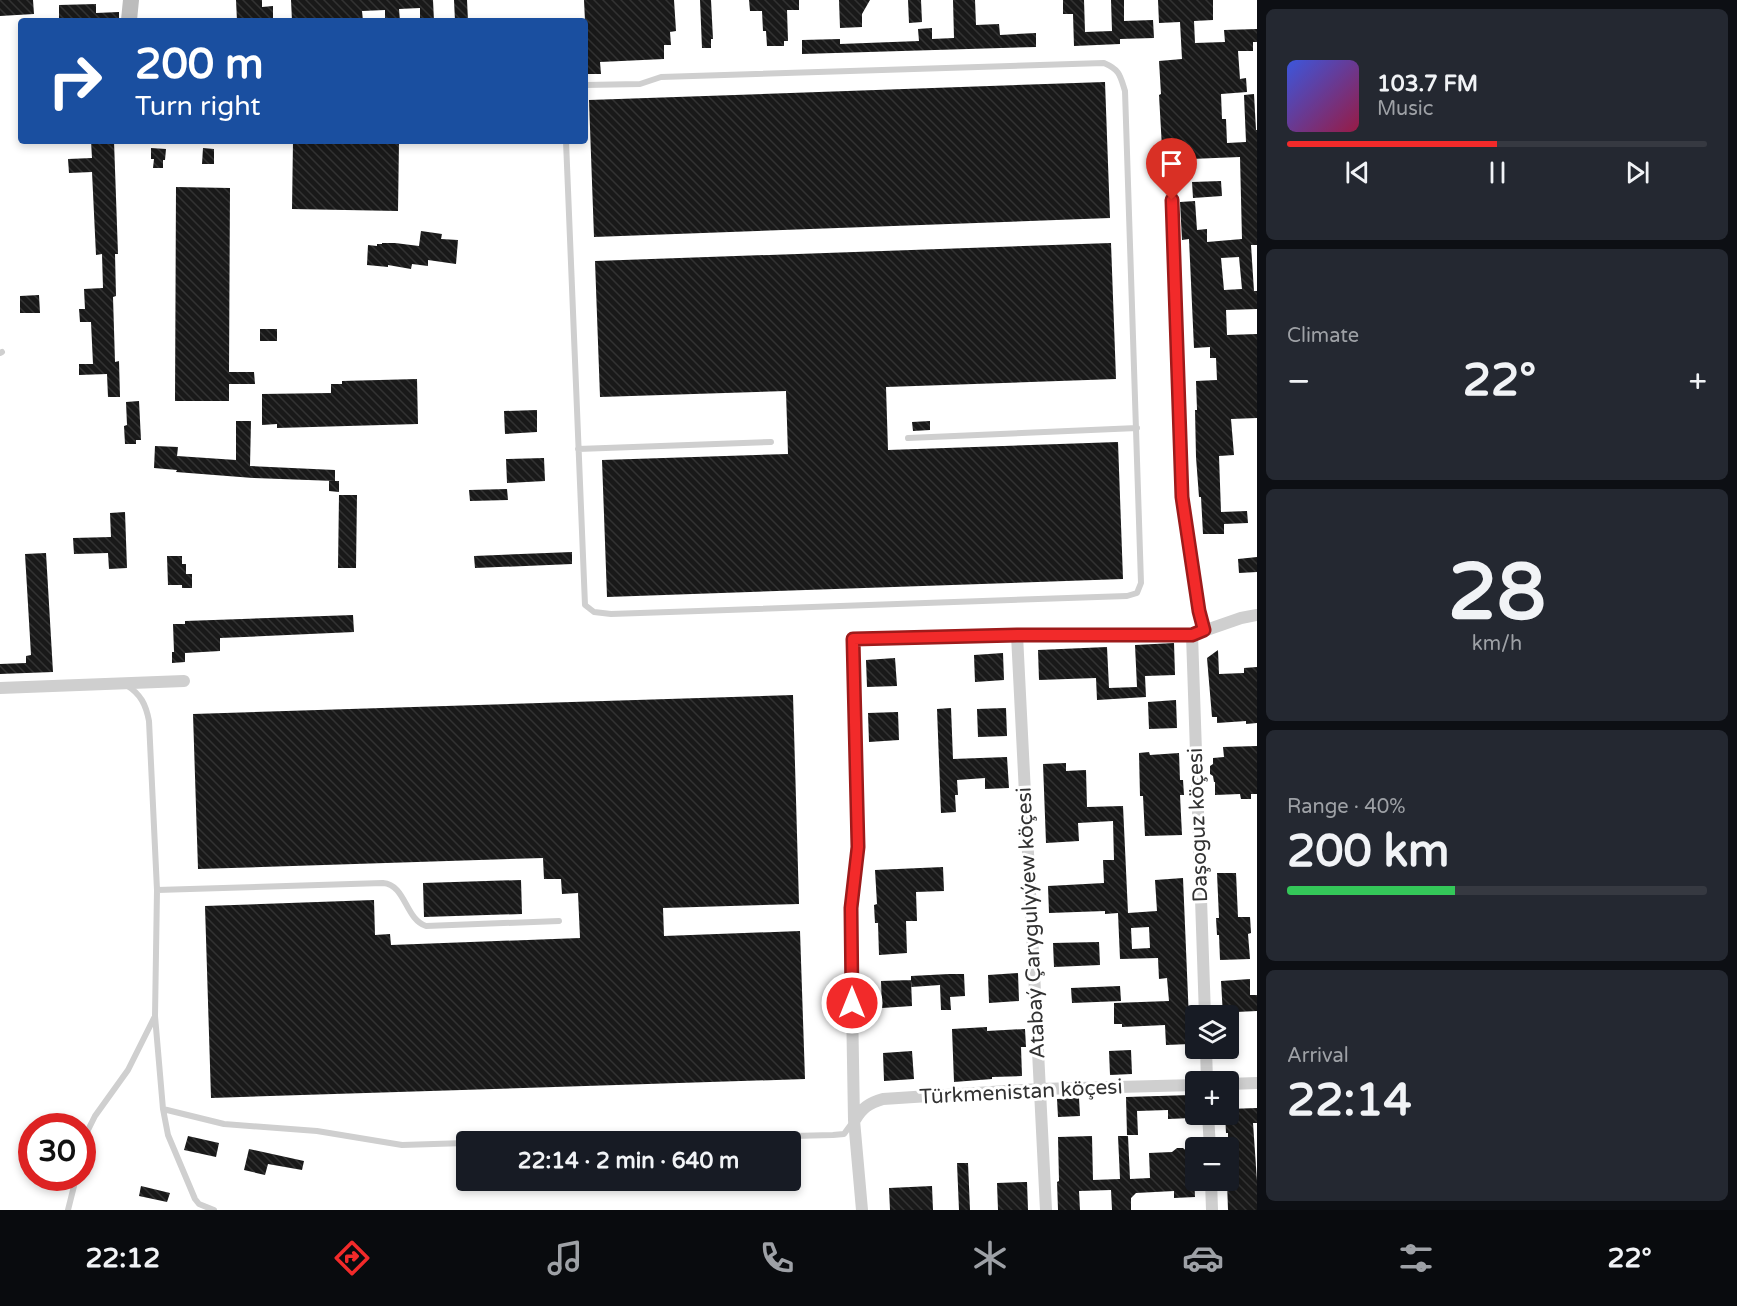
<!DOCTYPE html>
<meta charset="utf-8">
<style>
body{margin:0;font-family:"Varela Round",sans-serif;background:#242831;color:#f1f3f6;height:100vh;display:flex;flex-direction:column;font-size:22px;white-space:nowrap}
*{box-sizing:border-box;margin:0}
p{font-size:20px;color:#9ea1a6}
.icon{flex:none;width:33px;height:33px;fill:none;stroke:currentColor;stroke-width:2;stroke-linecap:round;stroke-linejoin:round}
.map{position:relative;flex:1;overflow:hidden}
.drawer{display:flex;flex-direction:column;gap:9px;padding:9px;background:#0d0f14;width:480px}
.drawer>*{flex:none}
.top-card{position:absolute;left:18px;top:18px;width:570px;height:126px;border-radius:6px;box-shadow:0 3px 9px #0003;background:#1a4fa0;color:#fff;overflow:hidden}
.tools{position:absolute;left:1185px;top:1005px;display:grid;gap:12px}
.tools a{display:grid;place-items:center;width:54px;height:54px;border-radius:6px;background:#171b24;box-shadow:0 3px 9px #0003;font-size:30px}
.speed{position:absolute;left:18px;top:1113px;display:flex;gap:12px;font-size:30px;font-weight:700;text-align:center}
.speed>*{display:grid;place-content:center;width:78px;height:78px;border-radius:50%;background:#171b24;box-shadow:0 3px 9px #0003;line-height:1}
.speed .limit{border:9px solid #d22;background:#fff;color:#111}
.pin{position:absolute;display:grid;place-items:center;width:51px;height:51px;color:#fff;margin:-62px -26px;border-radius:50% 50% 50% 0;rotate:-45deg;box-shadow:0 0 6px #0007}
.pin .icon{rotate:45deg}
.me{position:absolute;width:66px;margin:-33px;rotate:0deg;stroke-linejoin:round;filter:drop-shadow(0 0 4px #0008)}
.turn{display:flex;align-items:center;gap:21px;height:126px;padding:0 18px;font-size:27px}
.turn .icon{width:78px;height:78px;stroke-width:2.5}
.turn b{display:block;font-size:42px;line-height:51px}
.big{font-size:45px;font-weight:700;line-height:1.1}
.drawer .tile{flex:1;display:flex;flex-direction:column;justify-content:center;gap:9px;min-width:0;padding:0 21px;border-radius:9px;background:#242831}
.drawer .dial{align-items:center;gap:0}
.dial b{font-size:78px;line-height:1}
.song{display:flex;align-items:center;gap:18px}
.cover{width:72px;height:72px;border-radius:9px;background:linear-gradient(135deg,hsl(230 70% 55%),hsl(340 70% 35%))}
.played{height:6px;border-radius:3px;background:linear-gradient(90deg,#f22a2a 50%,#363941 50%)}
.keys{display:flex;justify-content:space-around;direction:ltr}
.heat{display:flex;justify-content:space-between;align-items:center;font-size:33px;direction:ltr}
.charge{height:9px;border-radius:4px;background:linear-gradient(90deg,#34c759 40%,#363941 0)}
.trip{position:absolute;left:456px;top:1131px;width:345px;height:60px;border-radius:6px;background:#171b24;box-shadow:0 3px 9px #0003;font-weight:700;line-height:60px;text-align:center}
.tabs{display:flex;height:96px;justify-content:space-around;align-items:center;background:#090b0e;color:#9ea1a6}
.tabs .icon{width:42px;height:42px}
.tabs .selected{color:#f22a2a}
.tabs b{font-size:27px;color:#f1f3f6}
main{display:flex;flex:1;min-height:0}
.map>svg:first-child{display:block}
.building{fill:url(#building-back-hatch);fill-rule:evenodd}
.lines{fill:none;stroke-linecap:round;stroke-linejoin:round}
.lane{stroke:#cfcfcf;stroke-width:6}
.street{stroke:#cfcfcf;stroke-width:12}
.secondary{stroke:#bcbcbc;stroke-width:16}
.route-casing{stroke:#9d1b1b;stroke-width:15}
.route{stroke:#f22a2a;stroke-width:10}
.labels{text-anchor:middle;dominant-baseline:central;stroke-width:6;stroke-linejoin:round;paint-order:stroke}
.street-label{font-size:21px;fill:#323232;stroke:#fff}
</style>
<main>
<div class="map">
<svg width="1257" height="1210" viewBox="0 0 1257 1210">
<defs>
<pattern id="building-back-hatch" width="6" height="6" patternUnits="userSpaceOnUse" patternTransform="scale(1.5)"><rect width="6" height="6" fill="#191919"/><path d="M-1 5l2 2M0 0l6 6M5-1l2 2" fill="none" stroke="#323232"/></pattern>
</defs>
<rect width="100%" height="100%" fill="#fff"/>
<path class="building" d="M0,0h33l1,14 -34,2z
M236,0h26v7l11,-1v15h-36z
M291,0h142l1,21h-14v-13l-21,1 1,12h-15v-11l-23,1 1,10h-71z
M454,0h13l1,21h-13z
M584,0h90l2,31 -6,1 1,13h-7v14l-64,3 1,12h-16v-11h2z
M700,0h11l2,39h-2v9h-9z
M749,0h50v10h-12l1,31h-4v5h-17l-1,-15h-3l-1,-20h-12z
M839,0h31l-8,14v13l-22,1z
M908,0h13l1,22 -13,1z
M953,0h22l1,25 23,-1 1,11 36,-2v14l-234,7v-14l38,-1v5l79,-3 -1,-12 14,-1v11l22,-1z
M1063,0h21l1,32 27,-1 -1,-31h13v21l29,-1 1,18 -34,1v5l-46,2 -1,-32h-10z
M1158,0h55v20l-19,1 1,22 30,-1 -1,-12 33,-1v13h-4v9h-15l2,28 6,-1 1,14 -26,2 1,25h4l1,24 19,-1 -2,-47 10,-1 2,36h1v115h-6l3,46h3v18l-31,1 1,25 30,-1v84l-26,1 3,36 -15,1 2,56 26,-1 1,12 -24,1v10h-21l-2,-37h-2l-3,-40 -1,-47h2l-1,-29 21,-1 -1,-22h-6v-11l-16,1 -5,-109 -7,1 -2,-38 15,-1 2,29 10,-1v13l35,-3 -2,-82 -49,2v-12l-29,1 -3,-53 2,-1 -2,-33 23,-2 -2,-37 -21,1zM1239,257l3,32 -18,1 -3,-32z
M96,4v9l23,-1v9h-60v-16z
M1105,82l5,136 -516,19 -5,-137z
M91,141h23l4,113h-3l1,42 -3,1 2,65 4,-1 1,36h-12l-1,-23 -28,1v-11h14l-2,-42h-11l-1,-13h6l-1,-20 19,-1 -1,-34 -6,1 -4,-83 -23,1 -1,-14 24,-1z
M293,141h106l-1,70 -106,-2z
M151,148l15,1 -1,11h-2v8h-10l1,-9h-3z
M203,148l11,1v15h-12z
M1221,181l1,15 -29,2 -1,-16z
M176,187l54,1 -1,184h25l1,12h-26v17h-54z
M421,231l21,3 -1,5 17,1 -2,24 -28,-4v6l-16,-2 -1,5 -23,-4v2l-21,-2 1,-20 9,1v-2h5v-1h13l24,3z
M1111,243l5,136 -230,8 2,63 230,-8 5,137 -516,18 -5,-137 186,-6 -2,-63 -186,6 -5,-136z
M39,295l1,18h-20v-17z
M260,329h17v12h-17z
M417,379l1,45 -141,4v-4l-15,1v-31l69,-1v-9h11v-3z
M139,401l2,39h-5v4h-11l-1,-18 3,-1 -1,-23z
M537,410v22l-32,2 -1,-23z
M236,421h15l-1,45 85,4v11l-82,-3 -77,-6 1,-2 -23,-2 1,-22 23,1 -1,9 59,4z
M930,421v9l-17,1 -1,-9z
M544,458l1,23 -38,2 -1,-24z
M329,481h10v11l-10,-1z
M507,489l1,11 -38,1 -1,-11z
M339,495h18l-1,73h-18z
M125,512l2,56 -18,1 -1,-16 -34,1 -1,-16 38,-1 -1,-24z
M572,552v12l-97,4 -1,-12z
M46,553l7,119 -53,2v-10l26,-1v-7l5,-1 -6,-101z
M167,556h15v8h4v10h6v14h-10v-3h-14z
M1257,557v15l-18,1 -1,-14z
M353,615l1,17 -134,6v13l-35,2v9l-13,1v-11h2l-1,-28h12v-3z
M1174,643l1,32 -30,1 1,21 -49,3 -1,-22 -57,2 -1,-30 69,-3 2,41 28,-1 -2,-42z
M1218,650l1,24 25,-1v-5l13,-1v56l-11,1v-3l-29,2v-6h-5l-5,-59z
M1003,653l1,27 -29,2 -1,-27z
M895,658l2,28 -30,1 -1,-27z
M793,695l6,209 -136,4 1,28 136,-5 5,148 -594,19 -6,-192 169,-6 1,35 15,-1 1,11 189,-7 -2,-45 -16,1 -1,-15h-17l-1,-21 -345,11 -5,-155z
M1176,700l1,28 -28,1 -1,-27z
M951,708l2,51 54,-2 2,31 -24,1v-11l-28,2 1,15h-3l1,17 -15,1 -4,-104z
M1006,708l1,28 -29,1 -1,-28z
M898,712l1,28 -30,2 -1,-29z
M1257,746v48h-6v5h-10l-1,-5 -25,1v-13h-1l-1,-6 -3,-2v-8l3,-2v-6l11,-1 -1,-10z
M1149,752l1,3 29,-2 1,27h3l1,15h-4l2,40 -37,1 -2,-40h-3l-1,-43z
M1066,763v8l20,-1 1,37 36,-1 5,107 29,-2 -2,-31 28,-2 7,166 -24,1 -1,-20 -43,2v-3h-8v-21l55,-2 -2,-23 -8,1 -1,-21 -38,1 -2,-46 -13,1v-3l-56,2 -1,-27 56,-3 -1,-23h11l-1,-39 -35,2 1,18 -33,2 -3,-79zM1149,927l1,21 -18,1 -1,-21z
M943,867l1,24 -28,1 1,29h-11l1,32 -28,2 -1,-32h-3l-1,-18 3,-1 -2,-34z
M1217,873h19l2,44h12l1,16 -3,1 2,25 -30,1 -1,-25h-2l-1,-17h3z
M521,880l1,34 -98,3 -1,-34z
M1099,942l1,23 -46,2 -1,-24z
M1018,973l1,28 -30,2 -1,-28z
M949,974h15l1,22 -15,1 1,13h-10l-1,-25 -29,2v-11z
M1250,979v16h7v16l-21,1v4h-13l-2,-35z
M911,980l1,26 -30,2 -1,-27z
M1120,986l1,15 -49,2 -1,-15z
M987,1027v4l38,-2 1,18h-5l1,29 -30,1v2l-38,3 -2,-53z
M1131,1050l1,24 -22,1 -1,-24z
M912,1051l2,28 -30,2 -1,-28z
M1191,1095l1,23 -24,1v-9l-31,1 1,24h-11l-1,-38z
M1079,1098l1,18 -22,1 -1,-18z
M1257,1108v15h-4l4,58v29h-29l-1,-28h1v-49h-2l-1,-19h3v-5z
M188,1136l31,7 -3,14 -32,-7z
M1092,1136l1,44 27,-1 -2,-43h10l2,43 20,-1 -1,-25 23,-1 5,-4h6l5,4h5l2,45 -21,1v-7l-38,2 -5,5v12h-19l-1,-20 -32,1 1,19h-22l-1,-28 2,-1 -1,-44z
M249,1149l55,12 -2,9 -34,-6 -3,11 -21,-5z
M957,1163h11l2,47h-11z
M1027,1182l1,28h-30l-1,-27z
M141,1186l29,7 -3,9 -28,-6z
M932,1186l1,24h-43l-1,-22z"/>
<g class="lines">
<path class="lane" d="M566,141l19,464 9,7 17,2 516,-18 10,-3 4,-10 -16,-492c-5,-16 -5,-21 -21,-28l-443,14 -21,7 -55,1
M0,353l2,-1
M908,438l229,-10
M578,449l193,-7
M126,685c15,9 20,20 23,36l8,169 -2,126 8,93 5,26 27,64 4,5 15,6
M157,890l226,-7c23,2 22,36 43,43l133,-5
M163,1109l61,15 93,7 85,14 64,-2
M539,1142l294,-7 11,-1 8,-11
M82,1151l6,-21 7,-14 33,-46 26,-52
M68,1210l8,-32"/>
<path class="street" d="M1171,176l11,321 17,114 5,19
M1017,635l29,575
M1192,635l13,381
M0,688l184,-7
M1206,1048l1,34
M1228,1084l29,-1
M1208,1114l2,34
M855,1120c7,-12 14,-17 28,-21l156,-10 157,-4
M1211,1180l1,30
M862,1210l-8,-90 -2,-117 -1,-95 6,-61 -4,-208 164,-4h175l49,-17 16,-3"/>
<path class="secondary" d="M129,20l2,-20"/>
</g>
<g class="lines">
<defs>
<path id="route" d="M852,1003l-1,-95 7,-61 -5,-208 164,-4h175l12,-5 -5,-19 -17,-114 -10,-297"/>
</defs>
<use href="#route" class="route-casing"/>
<use href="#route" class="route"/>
</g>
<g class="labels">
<g class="street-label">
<text transform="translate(1198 825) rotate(-92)">Daşoguz köçesi</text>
<text transform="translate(1031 923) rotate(-93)">Atabaý Çarygulyýew köçesi</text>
<text transform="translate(1021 1092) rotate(-3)">Türkmenistan köçesi</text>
</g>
</g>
</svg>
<div class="tools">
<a><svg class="icon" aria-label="layers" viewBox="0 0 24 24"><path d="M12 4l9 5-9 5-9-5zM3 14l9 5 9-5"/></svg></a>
<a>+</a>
<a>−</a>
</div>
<div class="speed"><div class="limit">30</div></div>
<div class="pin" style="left:1172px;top:200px;background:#d93025"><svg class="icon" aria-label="arrive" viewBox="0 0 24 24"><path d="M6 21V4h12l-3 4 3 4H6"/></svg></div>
<svg class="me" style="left:852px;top:1003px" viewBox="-20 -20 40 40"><circle r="17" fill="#f22a2a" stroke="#fff" stroke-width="3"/><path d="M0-11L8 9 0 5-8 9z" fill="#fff"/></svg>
<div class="trip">22:14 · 2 min · 640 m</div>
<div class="top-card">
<div class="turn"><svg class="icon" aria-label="right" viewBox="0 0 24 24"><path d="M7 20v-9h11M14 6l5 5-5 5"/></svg><div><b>200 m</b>Turn right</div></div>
</div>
</div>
<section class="drawer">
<div class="tile">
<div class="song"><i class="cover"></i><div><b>103.7 FM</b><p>Music</p></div></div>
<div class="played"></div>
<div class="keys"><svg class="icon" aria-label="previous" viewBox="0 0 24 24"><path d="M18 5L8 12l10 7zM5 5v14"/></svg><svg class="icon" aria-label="pause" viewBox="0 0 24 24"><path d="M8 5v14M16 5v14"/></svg><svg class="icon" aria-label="next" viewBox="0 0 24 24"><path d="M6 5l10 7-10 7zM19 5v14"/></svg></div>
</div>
<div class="tile"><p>Climate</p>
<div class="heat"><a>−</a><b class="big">22°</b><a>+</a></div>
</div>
<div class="tile dial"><b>28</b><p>km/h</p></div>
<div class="tile"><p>Range · 40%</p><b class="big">200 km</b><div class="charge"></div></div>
<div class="tile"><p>Arrival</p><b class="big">22:14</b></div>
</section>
</main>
<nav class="tabs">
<b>22:12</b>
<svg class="icon selected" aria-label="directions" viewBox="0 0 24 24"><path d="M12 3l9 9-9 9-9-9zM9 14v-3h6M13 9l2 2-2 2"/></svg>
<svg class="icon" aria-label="music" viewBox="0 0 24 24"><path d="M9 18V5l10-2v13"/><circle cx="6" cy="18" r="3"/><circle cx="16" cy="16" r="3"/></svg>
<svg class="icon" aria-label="phone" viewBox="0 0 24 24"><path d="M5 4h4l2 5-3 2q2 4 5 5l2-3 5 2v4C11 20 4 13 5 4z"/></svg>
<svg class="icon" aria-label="climate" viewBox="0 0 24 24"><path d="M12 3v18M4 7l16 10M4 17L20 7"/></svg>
<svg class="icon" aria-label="car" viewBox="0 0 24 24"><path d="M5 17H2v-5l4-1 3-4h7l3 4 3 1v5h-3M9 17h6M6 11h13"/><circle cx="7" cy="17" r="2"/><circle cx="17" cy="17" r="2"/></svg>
<svg class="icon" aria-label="filters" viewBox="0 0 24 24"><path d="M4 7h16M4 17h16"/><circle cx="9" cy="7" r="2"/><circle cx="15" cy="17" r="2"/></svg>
<b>22°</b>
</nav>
